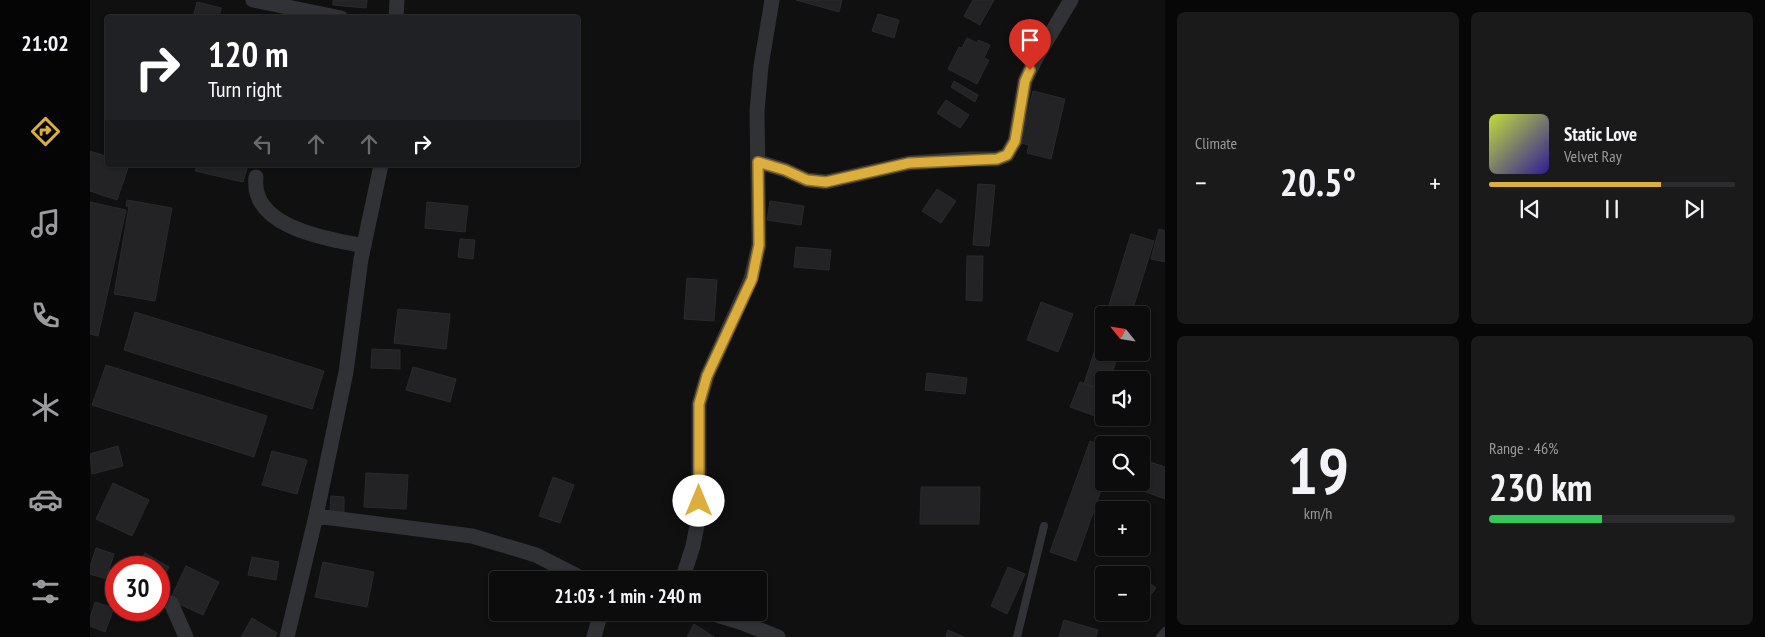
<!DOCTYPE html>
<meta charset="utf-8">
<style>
body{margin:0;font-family:"PT Sans Narrow",sans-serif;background:#1a1a1b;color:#f1f3f6;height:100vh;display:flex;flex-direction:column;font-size:19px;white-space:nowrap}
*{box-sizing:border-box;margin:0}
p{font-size:16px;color:#9a9b9d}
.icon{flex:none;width:28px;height:28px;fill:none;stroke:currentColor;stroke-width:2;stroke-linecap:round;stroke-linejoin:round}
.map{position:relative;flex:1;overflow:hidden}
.side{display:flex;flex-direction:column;gap:12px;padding:12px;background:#070707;width:600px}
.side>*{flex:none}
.banner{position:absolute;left:15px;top:15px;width:475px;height:152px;border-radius:5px;box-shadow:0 1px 4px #0004,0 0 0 1px #2c2c2e;background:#202124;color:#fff;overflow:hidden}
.needle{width:32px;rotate:300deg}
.tools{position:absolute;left:1005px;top:306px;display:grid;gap:10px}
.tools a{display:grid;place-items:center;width:55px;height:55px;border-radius:5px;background:#0c0c0d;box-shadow:0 1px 4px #0004,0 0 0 1px #2c2c2e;font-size:25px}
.speed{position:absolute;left:15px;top:556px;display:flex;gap:10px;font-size:25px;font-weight:700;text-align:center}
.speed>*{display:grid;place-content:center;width:65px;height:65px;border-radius:50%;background:#0c0c0d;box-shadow:0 1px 4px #0004,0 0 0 1px #2c2c2e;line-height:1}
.speed .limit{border:8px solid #d22;background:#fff;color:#111}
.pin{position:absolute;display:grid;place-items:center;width:42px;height:42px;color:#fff;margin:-51px -21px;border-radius:50% 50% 50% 0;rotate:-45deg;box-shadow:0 0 5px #0007}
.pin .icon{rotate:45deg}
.me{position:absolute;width:55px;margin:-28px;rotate:0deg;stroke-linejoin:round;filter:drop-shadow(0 0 4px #0008)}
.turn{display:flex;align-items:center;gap:18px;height:105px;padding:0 20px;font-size:22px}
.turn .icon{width:65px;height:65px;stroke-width:2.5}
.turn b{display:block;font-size:35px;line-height:42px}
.lanes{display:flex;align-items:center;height:48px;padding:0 20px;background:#0003;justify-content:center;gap:25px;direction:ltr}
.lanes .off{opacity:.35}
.big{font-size:38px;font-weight:800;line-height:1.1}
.side .card{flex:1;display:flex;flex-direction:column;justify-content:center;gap:8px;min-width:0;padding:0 18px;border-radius:8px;background:#1a1a1b}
.side .dial{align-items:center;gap:0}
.dial b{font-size:65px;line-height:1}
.song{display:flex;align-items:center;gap:15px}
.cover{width:60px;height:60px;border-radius:8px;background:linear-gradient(135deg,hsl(70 70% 55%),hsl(250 70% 35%))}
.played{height:5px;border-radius:2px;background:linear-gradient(90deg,#dcae3d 70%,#2c2c2e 70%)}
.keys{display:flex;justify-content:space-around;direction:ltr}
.heat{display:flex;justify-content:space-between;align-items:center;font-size:28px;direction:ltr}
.charge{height:8px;border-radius:4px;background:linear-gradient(90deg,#34c759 46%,#2c2c2e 0)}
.side .tiles{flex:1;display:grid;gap:12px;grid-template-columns:repeat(2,1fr)}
.trip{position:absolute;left:399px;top:571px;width:278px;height:50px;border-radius:5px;background:#0c0c0d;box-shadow:0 1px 4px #0004,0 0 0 1px #2c2c2e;font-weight:800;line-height:50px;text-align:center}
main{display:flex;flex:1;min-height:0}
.tab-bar{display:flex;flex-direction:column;width:90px;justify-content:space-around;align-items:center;background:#050505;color:#9a9b9d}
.tab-bar .icon{width:35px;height:35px}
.tab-bar .on{color:#dcae3d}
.tab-bar b{font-size:22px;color:#f1f3f6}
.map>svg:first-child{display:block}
.building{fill:#232325;stroke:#2a2a2d}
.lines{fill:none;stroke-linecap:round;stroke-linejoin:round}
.service{stroke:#313236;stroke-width:8}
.minor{stroke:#313236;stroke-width:15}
.route-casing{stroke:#8f7128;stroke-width:12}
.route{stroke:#dcae3d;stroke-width:9}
</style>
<main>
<nav class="tab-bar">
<b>21:02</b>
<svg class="icon on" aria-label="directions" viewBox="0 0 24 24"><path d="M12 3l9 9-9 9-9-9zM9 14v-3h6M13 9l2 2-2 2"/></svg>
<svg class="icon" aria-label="music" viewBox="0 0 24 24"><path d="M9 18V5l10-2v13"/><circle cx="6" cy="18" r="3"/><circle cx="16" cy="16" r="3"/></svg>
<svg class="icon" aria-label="phone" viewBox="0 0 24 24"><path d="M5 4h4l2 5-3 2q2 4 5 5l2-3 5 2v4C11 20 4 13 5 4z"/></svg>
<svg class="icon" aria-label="climate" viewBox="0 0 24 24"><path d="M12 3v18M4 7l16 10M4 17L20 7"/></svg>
<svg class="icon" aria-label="car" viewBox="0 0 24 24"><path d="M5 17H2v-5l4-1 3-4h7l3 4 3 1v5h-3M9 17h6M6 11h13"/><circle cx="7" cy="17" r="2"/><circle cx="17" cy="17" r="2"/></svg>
<svg class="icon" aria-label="filters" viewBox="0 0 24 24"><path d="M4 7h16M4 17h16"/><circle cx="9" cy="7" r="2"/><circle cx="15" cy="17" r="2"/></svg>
</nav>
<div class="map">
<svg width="1075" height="637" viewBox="0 0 1075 637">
<rect width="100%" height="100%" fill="#101011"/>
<path class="building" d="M243,0h34l-1,8 -33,-3z
M706,0h46l-3,12z
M883,0h21l-14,25 -16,-9z
M107,2l24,6 -2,10h-26z
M788,14l21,6 -5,18 -22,-7z
M877,38l10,5 1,-3 12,5 -6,13 5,2 -12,24 -29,-15 11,-22 3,1z
M864,81l24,14 -3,7 -24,-15z
M943,91l32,8 -14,60 -24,-6 2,-8 -8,-2z
M856,100l23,15 -9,13 -23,-15z
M0,151l18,6v8h21l-12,35 -27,-9z
M107,165h51l-5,17 -48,-11z
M888,184l17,1 -6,61 -16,-1z
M847,189l19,12 -15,22 -19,-12z
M37,200l45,8 -17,93 -41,-7 15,-88h-3z
M680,201l34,5 -3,19 -34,-5z
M0,202l36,8 -28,126 -8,-2z
M337,202l41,4 -3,26 -40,-4z
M1069,229l6,2v31l-14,-3z
M1041,234l23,7 -23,74h-25z
M370,239l15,1 -2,19 -15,-2z
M706,247l35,3 -2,20 -35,-3z
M877,256h16l-1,45 -16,-1z
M597,278l30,2 -3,41 -30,-2z
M951,302l32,12 -15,38 -31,-12z
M308,309l52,5 -4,35 -52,-6z
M45,312l189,59 -12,38 -188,-59z
M1014,321v31h15l-9,28h-6v10l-20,-6z
M282,349l28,1v19l-29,-1z
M16,365l161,51 -13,41 -162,-52z
M323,367l43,12 -6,23 -44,-12z
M837,373l40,5 -2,16 -40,-4z
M990,382l24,9v27h25l-3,9 -56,-20z
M1000,441l14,5v36l-28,79 -26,-9z
M28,446l5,20 -31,8 -2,-20z
M182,451l35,9 -10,34 -35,-9z
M1051,459l24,8v32l-47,-17h23z
M276,473l42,2 -2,34 -42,-2z
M463,477l21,8 -14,38 -21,-7z
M23,483l36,17 -17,36 -36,-17z
M831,487h59l-1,37h-59z
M241,496l13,1v15l-14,-1z
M6,548l18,6 -8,25 -16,-5v-7z
M55,553l24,14 -10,18v-17h-22z
M162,557l27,5 -3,18 -28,-5z
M233,562l51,10 -7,35 -52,-10z
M96,566l33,16 -16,33 -33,-15z
M918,567l17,7 -18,40 -16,-8z
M1051,576l15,12 -7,9 -8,-7z
M5,602l19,6 -9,24 -15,-6v-8z
M162,618l25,15 -2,4h-34z
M974,620l34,10 -2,7h-37z
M604,624l20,13h-27z
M858,630l16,7h-18z"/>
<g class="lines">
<path class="service" d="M927,637l27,-111
M1070,637l5,-6"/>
<path class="minor" d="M163,0l88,18
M306,18l1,-18
M668,162l27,8 22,10 19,2 83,-19 60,-4h28l10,-4 8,-14 10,-60 10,-21 36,-60
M166,177c-6,51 71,61 108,69
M226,516l156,20 64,19 49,25
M592,580l11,-34 6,-31v-111l8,-28 44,-97 8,-34 -2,-134 4,-45 11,-66
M81,603l15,34
M617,612l33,10 38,15
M197,637l29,-121 30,-144 15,-113 20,-94
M504,637l7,-25"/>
</g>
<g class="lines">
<defs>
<path id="route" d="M609,501v-97l8,-28 45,-97 7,-34 -1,-83 27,8 22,10 19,2 83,-19 88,-4 10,-4 8,-14 10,-60 5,-11"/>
</defs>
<use href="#route" class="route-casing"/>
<use href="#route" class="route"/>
</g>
</svg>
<div class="tools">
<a><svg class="needle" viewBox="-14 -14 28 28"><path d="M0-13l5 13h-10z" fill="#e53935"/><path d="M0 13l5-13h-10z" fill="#9a9b9d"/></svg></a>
<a><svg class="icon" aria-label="sound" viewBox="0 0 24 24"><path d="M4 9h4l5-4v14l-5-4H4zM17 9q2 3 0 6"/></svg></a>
<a><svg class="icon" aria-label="search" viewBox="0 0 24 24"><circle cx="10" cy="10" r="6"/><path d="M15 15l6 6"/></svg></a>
<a>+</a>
<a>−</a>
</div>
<div class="speed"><div class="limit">30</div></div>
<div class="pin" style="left:940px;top:70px;background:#d93025"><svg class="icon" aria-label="arrive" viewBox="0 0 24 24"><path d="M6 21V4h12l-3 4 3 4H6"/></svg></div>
<svg class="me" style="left:609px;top:501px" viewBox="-20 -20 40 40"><circle r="19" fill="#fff"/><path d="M0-13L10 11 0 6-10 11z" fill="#dcae3d"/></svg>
<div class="trip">21:03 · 1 min · 240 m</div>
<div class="banner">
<div class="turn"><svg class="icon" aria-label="right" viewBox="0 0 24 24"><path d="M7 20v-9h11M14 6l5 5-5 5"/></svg><div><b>120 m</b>Turn right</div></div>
<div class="lanes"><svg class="icon off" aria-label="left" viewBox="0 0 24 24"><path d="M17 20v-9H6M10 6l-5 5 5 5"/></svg><svg class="icon off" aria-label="ahead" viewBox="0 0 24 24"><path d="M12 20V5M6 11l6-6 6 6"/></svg><svg class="icon off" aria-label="ahead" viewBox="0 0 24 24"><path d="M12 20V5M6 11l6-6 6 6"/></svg><svg class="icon" aria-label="right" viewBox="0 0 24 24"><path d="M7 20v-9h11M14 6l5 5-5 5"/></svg></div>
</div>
</div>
<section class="side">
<div class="tiles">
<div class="card"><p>Climate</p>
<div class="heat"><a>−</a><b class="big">20.5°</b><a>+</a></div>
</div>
<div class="card">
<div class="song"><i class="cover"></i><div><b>Static Love</b><p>Velvet Ray</p></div></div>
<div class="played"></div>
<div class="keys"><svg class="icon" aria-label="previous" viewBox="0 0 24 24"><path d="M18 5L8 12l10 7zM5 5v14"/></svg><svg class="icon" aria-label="pause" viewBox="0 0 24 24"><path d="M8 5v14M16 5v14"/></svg><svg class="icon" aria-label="next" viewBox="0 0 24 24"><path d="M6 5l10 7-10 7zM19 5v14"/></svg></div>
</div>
<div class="card dial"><b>19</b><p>km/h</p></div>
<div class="card"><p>Range · 46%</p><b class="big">230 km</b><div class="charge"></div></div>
</div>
</section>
</main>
